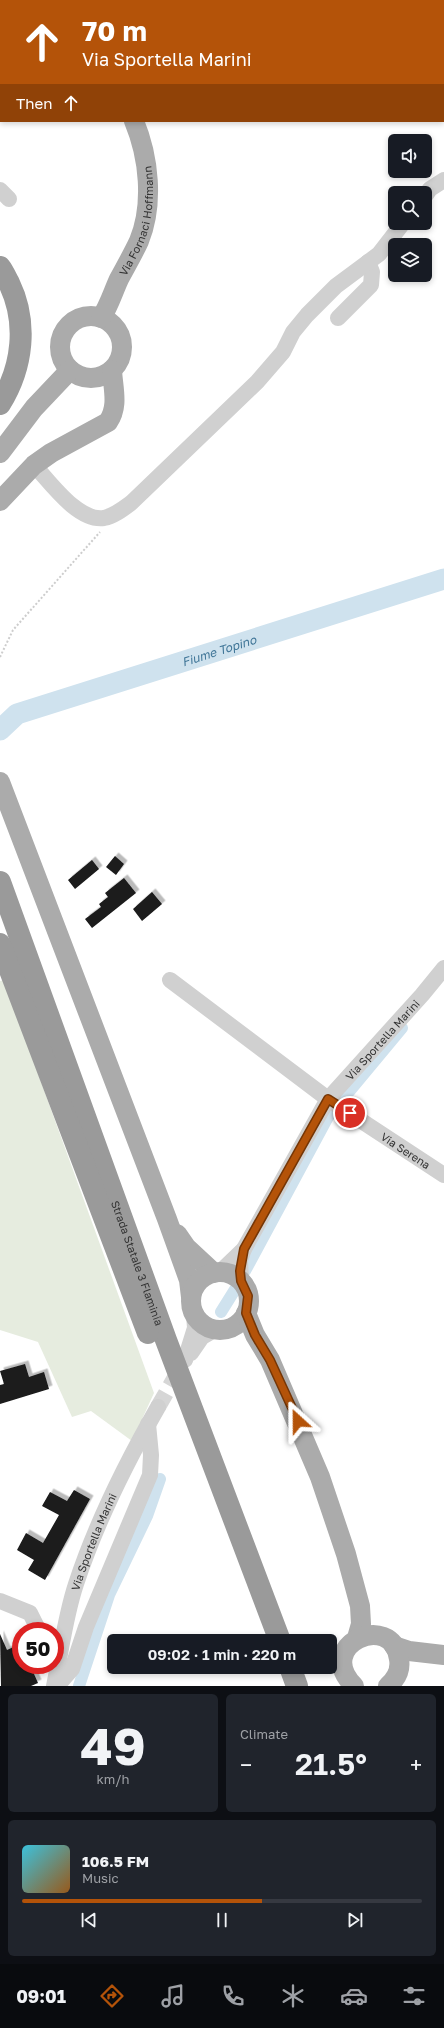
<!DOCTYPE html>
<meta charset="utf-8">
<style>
body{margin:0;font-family:"Golos Text",sans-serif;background:#20242c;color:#f1f3f6;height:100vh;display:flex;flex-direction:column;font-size:15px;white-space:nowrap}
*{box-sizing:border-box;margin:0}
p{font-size:13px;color:#9ea1a6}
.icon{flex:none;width:22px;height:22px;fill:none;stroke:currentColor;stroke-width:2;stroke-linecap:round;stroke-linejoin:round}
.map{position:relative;height:1686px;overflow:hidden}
.sheet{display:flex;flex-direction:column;gap:8px;padding:8px;background:#0d0f14;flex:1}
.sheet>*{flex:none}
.top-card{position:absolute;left:0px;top:0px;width:444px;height:122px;box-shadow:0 2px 6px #0003;background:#b45309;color:#fff;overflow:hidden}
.buttons{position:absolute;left:388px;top:134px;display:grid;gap:8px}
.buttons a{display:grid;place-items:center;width:44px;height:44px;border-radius:6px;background:#171b24;box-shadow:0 2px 6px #0003;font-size:20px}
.speed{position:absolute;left:12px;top:1622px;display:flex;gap:8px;font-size:20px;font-weight:700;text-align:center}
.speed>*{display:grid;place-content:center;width:52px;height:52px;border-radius:50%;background:#171b24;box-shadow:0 2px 6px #0003;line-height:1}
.speed .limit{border:6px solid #d22;background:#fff;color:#111}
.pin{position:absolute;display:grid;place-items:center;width:34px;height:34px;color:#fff;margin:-17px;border:2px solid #fff;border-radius:50%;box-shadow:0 1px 4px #0007}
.me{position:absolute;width:44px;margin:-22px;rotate:336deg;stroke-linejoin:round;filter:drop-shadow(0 0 3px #0008)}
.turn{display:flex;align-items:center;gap:14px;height:84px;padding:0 16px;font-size:18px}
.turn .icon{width:52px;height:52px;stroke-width:2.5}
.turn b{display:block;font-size:28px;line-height:34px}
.then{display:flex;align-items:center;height:38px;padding:0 16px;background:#0003;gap:8px;font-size:15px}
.big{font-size:30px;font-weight:600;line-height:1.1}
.sheet .card{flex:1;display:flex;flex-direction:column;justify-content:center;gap:6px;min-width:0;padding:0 14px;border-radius:6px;background:#20242c}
.sheet .dial{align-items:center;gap:0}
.dial b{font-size:52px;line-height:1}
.song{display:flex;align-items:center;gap:12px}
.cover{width:48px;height:48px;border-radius:6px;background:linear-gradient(135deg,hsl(190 70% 55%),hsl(30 70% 35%))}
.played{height:4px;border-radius:2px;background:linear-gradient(90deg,#b45309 60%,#363941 60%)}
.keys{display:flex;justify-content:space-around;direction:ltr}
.heat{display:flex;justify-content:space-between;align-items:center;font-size:22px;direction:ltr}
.sheet .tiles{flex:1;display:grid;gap:8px;grid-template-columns:1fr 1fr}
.card:last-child{grid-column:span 2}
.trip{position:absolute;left:107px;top:1634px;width:230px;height:40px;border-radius:6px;background:#171b24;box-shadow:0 2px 6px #0003;font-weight:600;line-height:40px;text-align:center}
.menu{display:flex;height:64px;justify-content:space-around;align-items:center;background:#090b0e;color:#9ea1a6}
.menu .icon{width:28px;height:28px}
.menu .active{color:#b45309}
.menu b{font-size:18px;color:#f1f3f6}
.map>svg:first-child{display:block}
.green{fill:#e6ecdf}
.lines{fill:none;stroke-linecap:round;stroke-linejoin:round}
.canal{stroke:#cfe2ee;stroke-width:12}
.river{stroke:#cfe2ee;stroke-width:21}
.building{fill:#1a1a1a;filter:url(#shadow)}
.minor-tunnel{stroke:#d6d6d6;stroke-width:16;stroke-dasharray:16 8;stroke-linecap:butt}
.path{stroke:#cdcdcd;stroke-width:2;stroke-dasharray:2 2;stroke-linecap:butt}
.minor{stroke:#d0d0d0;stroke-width:16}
.major{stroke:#ababab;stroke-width:20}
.highway{stroke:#9a9a9a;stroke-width:22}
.route-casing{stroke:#753606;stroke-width:10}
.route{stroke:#b45309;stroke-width:7}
.labels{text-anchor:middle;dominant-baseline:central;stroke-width:4;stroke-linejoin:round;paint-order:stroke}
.street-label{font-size:11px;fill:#333;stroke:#fff}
.water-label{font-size:12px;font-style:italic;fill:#3f7597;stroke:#fff}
</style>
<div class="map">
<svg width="444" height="1686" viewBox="0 0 444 1686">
<defs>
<filter id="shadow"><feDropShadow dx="3.5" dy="-3.5" stdDeviation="0" flood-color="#0004"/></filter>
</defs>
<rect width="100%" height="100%" fill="#fff"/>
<path class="green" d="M4,980l150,413 -22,48 -41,-30 -19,6 -34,-75 -38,-12v-349z"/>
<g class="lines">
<path class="canal" d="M245,1271l83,-154 74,-89
M221,1312l15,-24
M79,1686l30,-91 38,-79 13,-37"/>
<path class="river" id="s1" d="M0,730l17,-16 427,-135"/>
</g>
<path class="building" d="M115,856l9,8 -8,11 -10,-8z
M92,860l7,9 -24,20 -7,-9z
M124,878l12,15 -44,35 -7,-9 16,-12 -2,-3 9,-7 -3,-4z
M152,892l10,12 -20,17 -9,-12z
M25,1364l4,13 15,-5 5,17 -49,15v-19l4,-1 -4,-13z
M74,1490l16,9 -45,81 -17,-10 6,-10 -17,-10 9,-17 17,10 16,-28 -17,-9 8,-14 17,9z
M0,1634l7,16 13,-6 1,21h9l8,18 -7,3h-30z"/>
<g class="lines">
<path class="minor-tunnel" d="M158,1407l23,-40"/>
<path class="path" d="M0,657l13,-27 87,-98"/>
<g class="minor">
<path d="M39,1v-1"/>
<path d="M0,57l1,-1"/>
<path d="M0,190l9,9"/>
<path d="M425,196l5,-7 14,-9"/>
<path d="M338,318l33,-33 1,-13 -4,-10"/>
<path d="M34,465c16,17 44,57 70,53 10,-2 19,-9 27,-15l126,-121 26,-30 10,-20 14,-17 29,-29 43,-32 24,-31"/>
<path id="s2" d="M170,980l158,119 116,76"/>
<path id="s3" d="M219,1273l25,-24 84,-150 94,-104 22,-27"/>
<path d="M241,1281l-1,-21 4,-11"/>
<path d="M191,1353l11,-16 12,-7"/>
<path d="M185,1360l10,-32 -1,-13"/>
<path d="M0,1601l30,12 9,18"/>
<path id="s4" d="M54,1686c7,-34 11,-69 22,-102 20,-61 50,-121 82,-177"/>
<path d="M57,1686l15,-17 14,-42 64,-152 1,-20 -3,-31"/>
</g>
<g class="major">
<path d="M72,0l1,1"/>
<circle cx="91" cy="347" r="31"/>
<path id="s5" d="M101,318c8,-12 12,-26 18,-39 7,-13 14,-25 20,-38 15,-37 10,-84 -5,-120"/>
<path d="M0,453l34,-45 36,-38"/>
<path d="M0,501l34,-36 17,-12 57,-31c11,-16 5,-33 4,-52"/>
<path d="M0,782l167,437 22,61 2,17"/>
<path d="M177,1234l9,13 28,26"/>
<circle cx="220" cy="1301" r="29"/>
<path d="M246,1313l9,22 15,25 50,117 26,77 14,52 1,18 -4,14"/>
<path d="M394,1646l15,5 35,4"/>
<path d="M354,1686c-41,-41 38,-76 45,-27 2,11 -3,20 -11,27"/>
</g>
<g class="highway">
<path d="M0,267c4,5 6,11 9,16 19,39 14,84 -9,121"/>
<path id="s6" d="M0,882l166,458 114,301"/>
<path d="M0,944l148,389"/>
<path d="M290,1667l7,19"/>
</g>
</g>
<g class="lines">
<defs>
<path id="route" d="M298,1421l-28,-61 -15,-25 -9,-22 2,-17 -7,-15 -1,-10 4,-22 84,-150 22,14"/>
</defs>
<use href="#route" class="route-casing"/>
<use href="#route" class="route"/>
</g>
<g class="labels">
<g class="street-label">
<text stroke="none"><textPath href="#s5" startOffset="105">Via Fornaci Hoffmann</textPath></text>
<text stroke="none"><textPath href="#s3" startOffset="287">Via Sportella Marini</textPath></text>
<text stroke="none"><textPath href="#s2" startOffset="291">Via Serena</textPath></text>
<text stroke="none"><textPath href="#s6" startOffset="405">Strada Statale 3 Flaminia</textPath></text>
<text stroke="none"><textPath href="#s4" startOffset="150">Via Sportella Marini</textPath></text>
</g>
<g class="water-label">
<text stroke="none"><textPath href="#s1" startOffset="235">Fiume Topino</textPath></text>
</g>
</g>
</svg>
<div class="buttons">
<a><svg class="icon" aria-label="sound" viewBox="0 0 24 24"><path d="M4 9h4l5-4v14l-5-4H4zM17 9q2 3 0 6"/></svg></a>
<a><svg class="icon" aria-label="search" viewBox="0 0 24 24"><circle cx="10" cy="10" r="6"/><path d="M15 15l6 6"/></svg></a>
<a><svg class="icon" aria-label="layers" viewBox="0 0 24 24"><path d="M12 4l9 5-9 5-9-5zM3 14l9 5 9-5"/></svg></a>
</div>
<div class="speed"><div class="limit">50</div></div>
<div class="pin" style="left:350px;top:1113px;background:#d93025"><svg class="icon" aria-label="arrive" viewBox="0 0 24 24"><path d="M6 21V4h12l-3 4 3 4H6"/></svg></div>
<svg class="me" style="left:298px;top:1421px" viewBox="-20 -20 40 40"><path d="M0-17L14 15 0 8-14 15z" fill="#b45309" stroke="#fff" stroke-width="4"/></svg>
<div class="trip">09:02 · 1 min · 220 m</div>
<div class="top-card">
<div class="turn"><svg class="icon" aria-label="ahead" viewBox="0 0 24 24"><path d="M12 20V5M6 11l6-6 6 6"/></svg><div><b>70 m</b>Via Sportella Marini</div></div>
<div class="then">Then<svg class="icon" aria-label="ahead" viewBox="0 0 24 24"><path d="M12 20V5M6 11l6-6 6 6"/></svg></div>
</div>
</div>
<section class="sheet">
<div class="tiles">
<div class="card dial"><b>49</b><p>km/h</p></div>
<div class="card"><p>Climate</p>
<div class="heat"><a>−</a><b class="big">21.5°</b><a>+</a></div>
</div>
<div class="card">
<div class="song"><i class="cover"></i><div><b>106.5 FM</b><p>Music</p></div></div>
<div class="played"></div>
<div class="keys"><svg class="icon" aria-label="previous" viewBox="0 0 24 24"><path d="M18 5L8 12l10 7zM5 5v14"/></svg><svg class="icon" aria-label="pause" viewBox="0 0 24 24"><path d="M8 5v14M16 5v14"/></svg><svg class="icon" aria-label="next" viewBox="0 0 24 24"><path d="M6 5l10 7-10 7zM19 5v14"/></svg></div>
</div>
</div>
</section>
<nav class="menu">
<b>09:01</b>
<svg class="icon active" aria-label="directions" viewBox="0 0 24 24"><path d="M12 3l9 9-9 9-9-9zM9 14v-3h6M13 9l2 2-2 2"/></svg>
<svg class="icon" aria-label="music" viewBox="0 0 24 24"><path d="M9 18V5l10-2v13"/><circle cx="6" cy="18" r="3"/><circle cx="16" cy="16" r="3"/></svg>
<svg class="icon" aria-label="phone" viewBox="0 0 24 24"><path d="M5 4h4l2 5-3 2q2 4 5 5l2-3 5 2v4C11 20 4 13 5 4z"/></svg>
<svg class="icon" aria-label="climate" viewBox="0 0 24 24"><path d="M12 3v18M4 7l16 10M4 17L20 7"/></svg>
<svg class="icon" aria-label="car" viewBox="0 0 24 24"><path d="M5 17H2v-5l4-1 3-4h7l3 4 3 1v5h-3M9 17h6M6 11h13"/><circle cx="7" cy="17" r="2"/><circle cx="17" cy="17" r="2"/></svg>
<svg class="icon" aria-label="filters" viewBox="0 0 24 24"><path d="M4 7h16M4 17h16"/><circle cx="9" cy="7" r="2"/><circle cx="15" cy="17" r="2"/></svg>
</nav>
